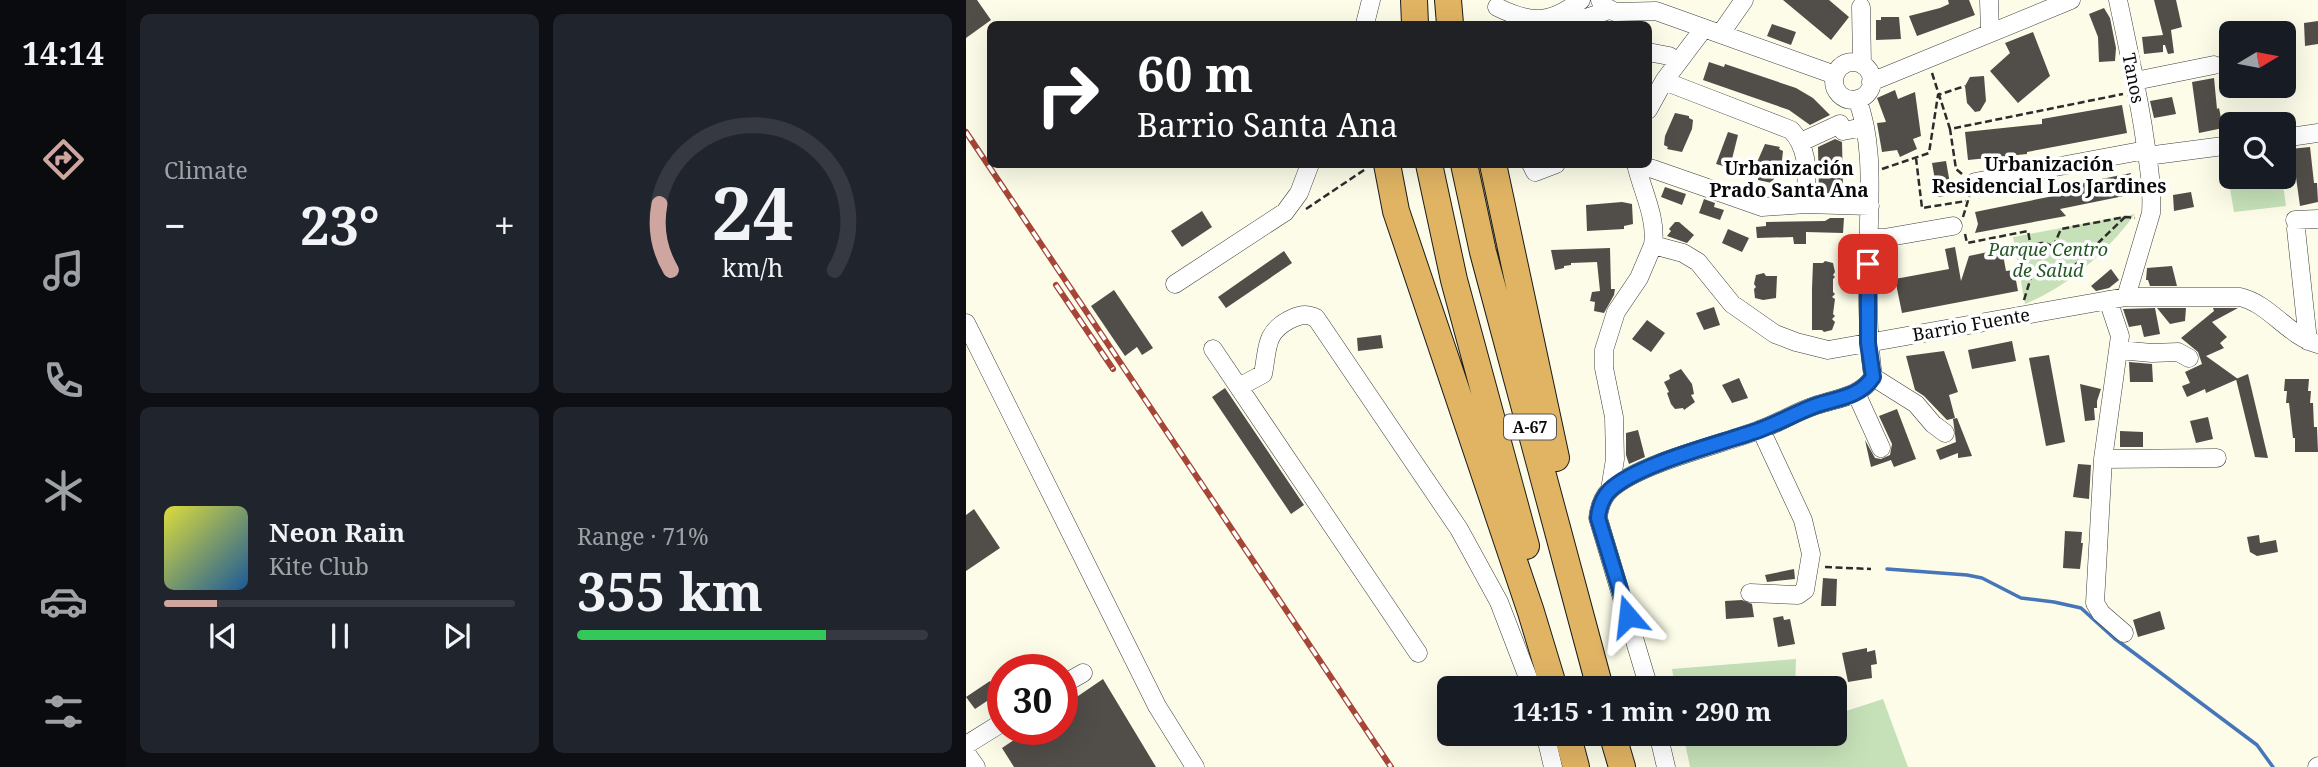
<!DOCTYPE html>
<meta charset="utf-8">
<style>
body{margin:0;font-family:"Noto Serif",serif;background:#20242c;color:#f1f3f6;height:100vh;display:flex;flex-direction:column;font-size:26px;white-space:nowrap}
*{box-sizing:border-box;margin:0}
p{font-size:23px;color:#9ea1a6}
.icon{flex:none;width:38px;height:38px;fill:none;stroke:currentColor;stroke-width:2;stroke-linecap:round;stroke-linejoin:round}
.map{position:relative;flex:1;overflow:hidden}
.panel{display:flex;flex-direction:column;gap:14px;padding:14px;background:#0d0f14;width:840px}
.panel>*{flex:none}
.top-card{position:absolute;left:21px;top:21px;width:665px;height:147px;border-radius:10px;box-shadow:0 7px 28px #0002;background:#202124;color:#fff;overflow:hidden}
.needle{width:46px;rotate:80deg}
.tools{position:absolute;left:1253px;top:21px;display:grid;gap:14px}
.tools a{display:grid;place-items:center;width:77px;height:77px;border-radius:10px;background:#171b24;box-shadow:0 7px 28px #0002;font-size:35px}
.speed{position:absolute;left:21px;top:654px;display:flex;gap:14px;font-size:35px;font-weight:700;text-align:center}
.speed>*{display:grid;place-content:center;width:91px;height:91px;border-radius:50%;background:#171b24;box-shadow:0 7px 28px #0002;line-height:1}
.speed .limit{border:10px solid #d22;background:#fff;color:#111}
.pin{position:absolute;display:grid;place-items:center;width:60px;height:60px;color:#fff;margin:-30px;border-radius:14px;box-shadow:0 4px 10px #0006}
.me{position:absolute;width:77px;margin:-38px;rotate:343deg;stroke-linejoin:round;filter:drop-shadow(0 0 5px #0008)}
.turn{display:flex;align-items:center;gap:24px;height:147px;padding:0 35px;font-size:32px}
.turn .icon{width:91px;height:91px;stroke-width:2.5}
.turn b{display:block;font-size:49px;line-height:60px}
.big{font-size:52px;font-weight:700;line-height:1.1}
.panel .tile{flex:1;display:flex;flex-direction:column;justify-content:center;gap:10px;min-width:0;padding:0 24px;border-radius:10px;background:#20242c}
.panel .dial{align-items:center;gap:0}
.dial svg{height:182px;overflow:visible;fill:none;stroke:#363941;stroke-width:7;stroke-linecap:round;text-anchor:middle}
.dial text{fill:#f1f3f6;stroke:none}
.song{display:flex;align-items:center;gap:21px}
.cover{width:84px;height:84px;border-radius:10px;background:linear-gradient(135deg,hsl(60 70% 55%),hsl(210 70% 35%))}
.played{height:7px;border-radius:4px;background:linear-gradient(90deg,#cfa5a0 15%,#363941 15%)}
.keys{display:flex;justify-content:space-around;direction:ltr}
.heat{display:flex;justify-content:space-between;align-items:center;font-size:38px;direction:ltr}
.charge{height:10px;border-radius:5px;background:linear-gradient(90deg,#34c759 71%,#363941 0)}
.panel .tiles{flex:1;display:grid;gap:14px;grid-template-columns:repeat(2,1fr)}
.trip{position:absolute;left:471px;top:676px;width:410px;height:70px;border-radius:10px;background:#171b24;box-shadow:0 7px 28px #0002;font-weight:700;line-height:70px;text-align:center}
main{display:flex;flex:1;min-height:0}
.tabs{display:flex;flex-direction:column;width:126px;justify-content:space-around;align-items:center;background:#090b0e;color:#9ea1a6}
.tabs .icon{width:49px;height:49px}
.tabs .on{color:#cfa5a0}
.tabs b{font-size:32px;color:#f1f3f6}
.map>svg:first-child{display:block}
.green{fill:#c6e1b8}
.lines{fill:none;stroke-linecap:round;stroke-linejoin:round}
.stream{stroke:#4675b9;stroke-width:3.5}
.building{fill:#514d48}
.minor-casing{stroke:#3d3d3d;stroke-width:19}
.highway-casing{stroke:#1b1b1b;stroke-width:28}
.path{stroke:#2c2c2c;stroke-width:2.5;stroke-dasharray:7 3.5;stroke-linecap:butt}
.minor{stroke:#fff;stroke-width:18}
.highway{stroke:#e0b463;stroke-width:26}
.rail-casing{stroke:#a64636;stroke-width:6}
.rail{stroke:#fff;stroke-width:3.5;stroke-dasharray:10;stroke-linecap:butt}
.route-casing{stroke:#114b97;stroke-width:18}
.route{stroke:#1a73e8;stroke-width:12}
.labels{text-anchor:middle;dominant-baseline:central;stroke-width:7;stroke-linejoin:round;paint-order:stroke}
.shield{fill:#fff;stroke:#545454;stroke-width:2}
.shield-label{font-size:16px;font-weight:bold;fill:#0a0a0a}
.street-label{font-size:18px;fill:#0a0a0a;stroke:#fff}
.park-label{font-size:18px;font-style:italic;fill:#255724;stroke:#fff}
.neighbourhood-label{font-size:19px;font-weight:bold;fill:#0a0a0a;stroke:#fff}
</style>
<main>
<nav class="tabs">
<b>14:14</b>
<svg class="icon on" aria-label="directions" viewBox="0 0 24 24"><path d="M12 3l9 9-9 9-9-9zM9 14v-3h6M13 9l2 2-2 2"/></svg>
<svg class="icon" aria-label="music" viewBox="0 0 24 24"><path d="M9 18V5l10-2v13"/><circle cx="6" cy="18" r="3"/><circle cx="16" cy="16" r="3"/></svg>
<svg class="icon" aria-label="phone" viewBox="0 0 24 24"><path d="M5 4h4l2 5-3 2q2 4 5 5l2-3 5 2v4C11 20 4 13 5 4z"/></svg>
<svg class="icon" aria-label="climate" viewBox="0 0 24 24"><path d="M12 3v18M4 7l16 10M4 17L20 7"/></svg>
<svg class="icon" aria-label="car" viewBox="0 0 24 24"><path d="M5 17H2v-5l4-1 3-4h7l3 4 3 1v5h-3M9 17h6M6 11h13"/><circle cx="7" cy="17" r="2"/><circle cx="17" cy="17" r="2"/></svg>
<svg class="icon" aria-label="filters" viewBox="0 0 24 24"><path d="M4 7h16M4 17h16"/><circle cx="9" cy="7" r="2"/><circle cx="15" cy="17" r="2"/></svg>
</nav>
<section class="panel">
<div class="tiles">
<div class="tile"><p>Climate</p>
<div class="heat"><a>−</a><b class="big">23°</b><a>+</a></div>
</div>
<div class="tile dial"><svg viewBox="0 0 100 80">
<path d="M14 69A42 42 0 1 1 86 69"/>
<path d="M14 69A42 42 0 0 1 9 40" stroke="#cfa5a0"/>
<text x="50" y="56" font-size="32" font-weight="700">24</text>
<text x="50" y="72" font-size="11">km/h</text>
</svg></div>
<div class="tile">
<div class="song"><i class="cover"></i><div><b>Neon Rain</b><p>Kite Club</p></div></div>
<div class="played"></div>
<div class="keys"><svg class="icon" aria-label="previous" viewBox="0 0 24 24"><path d="M18 5L8 12l10 7zM5 5v14"/></svg><svg class="icon" aria-label="pause" viewBox="0 0 24 24"><path d="M8 5v14M16 5v14"/></svg><svg class="icon" aria-label="next" viewBox="0 0 24 24"><path d="M6 5l10 7-10 7zM19 5v14"/></svg></div>
</div>
<div class="tile"><p>Range · 71%</p><b class="big">355 km</b><div class="charge"></div></div>
</div>
</section>
<div class="map">
<svg width="1352" height="767" viewBox="0 0 1352 767">
<rect width="100%" height="100%" fill="#fcfce9"/>
<path class="green" d="M1265,148v29h51l4,29 -52,6 -11,-63z
M1169,214c-28,38 -66,72 -110,90l-12,-67z
M830,659l-1,29h-120l-3,-19z
M917,699l25,68h-218l-7,-34h151v-18z"/>
<g class="lines">
<path class="stream" d="M921,569l80,6 15,3 39,20 33,4 27,6 33,30 143,107 16,22"/>
</g>
<path class="building" d="M0,0h11l14,20 -25,18z
M817,0h46l20,17 -18,23z
M982,0h21l6,15 -58,21 -8,-20 31,-8 9,-4z
M1188,0h22l6,27 -11,3 3,23 -6,1 -3,-9h-2v7l-19,2 -2,-17 21,-2z
M1138,8l6,10 6,30 -1,13 -16,1 -1,-25 -9,-23z
M915,17h18l2,22 -25,1v-20h5z
M1352,21v23l-13,2 -1,-23z
M806,24l24,8 -5,13 -24,-9z
M1067,32l17,44 -32,27 -28,-32 20,-18 -5,-10z
M743,62l15,5 1,-3 71,24 17,10 17,17 -20,10 -21,-15 -86,-30z
M1018,76l2,25 -6,10 -5,1 -8,-9 -2,-17 5,-9z
M1248,78l3,31 2,-1 4,20 -24,5 -7,-51z
M929,90l3,9 17,-7 6,44 -8,3 4,10 -17,8 -3,-7 -15,2 -5,-29 9,-1 -9,-24z
M1206,97l4,17 -22,4 -4,-17z
M1156,105l5,28 -100,19v2l-59,6 -3,-28 77,-8v-5z
M709,113l14,3v2l4,2 -1,9 -10,23 -15,-3 1,-2 -4,-2 1,-9z
M762,132l10,3 -6,24 -5,8 -11,-3z
M869,139l7,3 1,44h-5v8l-19,-1 -1,-46z
M799,144l15,3 -1,2 4,2 -1,9 -10,23 -14,-3v-2l-4,-1 1,-10z
M1344,147l4,36h3l1,19 -18,4 -5,-36 -3,1 -2,-22z
M980,161l6,34 -14,2 -6,-34z
M1165,173l-7,23 -64,13 6,7 -91,17 3,-9 -3,-12 98,-20 -6,-6z
M699,187l21,7 -4,11 -21,-8z
M1225,192l3,15 -20,4 -1,-16z
M738,199l11,4 -1,4 10,3 -4,10 -21,-7z
M656,202l10,2 1,20 -9,2v3l-37,2 -1,-26z
M236,211l10,16 -30,20 -11,-16z
M864,218h14l-1,15 -37,-1v12h-12l-1,-7 -36,1 -1,-11 10,-1v-4l59,-1z
M709,222h4l15,13 -7,8 -20,-7 4,-5 -2,-2z
M762,229l21,9 -7,14 -20,-9z
M989,247l6,34 8,-25 33,-7 4,22 8,-1 4,21 -116,22 -7,-34 54,-10 -4,-20z
M644,248l1,41h4l-1,6 -10,18 -10,-2 1,-9 -5,-1 2,-9 8,-1 -3,-29 -26,1v2l-7,1v2l-9,2 -4,-20z
M318,251l8,12 -66,45 -8,-11z
M859,261l8,2 2,9 -2,3 2,2 -2,2v13l2,2 -3,3 3,2 -2,15 2,2 -3,3 3,3 -3,8 -8,2 -2,-2h-10v-41l1,-26h10z
M1206,266l5,20h-27l-2,-6h-2l1,-12z
M1145,269l8,11 -10,8 -13,3 -5,-5z
M798,273l2,3h11l-1,22 -13,2 -8,-2 -1,-9 2,-2 -2,-3 2,-9z
M148,290l39,58 -11,7 -5,-8 -12,9 -34,-50z
M748,307l6,18 -16,5 -8,-17z
M1189,308l5,26 -16,3 -3,-12 -12,2 -6,-18z
M1191,308h29l-1,13 -15,3z
M1247,308h25l-26,14 15,15 -7,6 4,5 -18,8 32,23 -32,14 -1,-4 -18,8 -5,-11 8,-3 -5,-11 17,-8 -4,-12 -17,-14 33,-27z
M681,320l18,13 -14,19 -19,-13z
M415,335l2,13 -25,3 -1,-13z
M1046,341l4,20 -44,8 -4,-19z
M978,351l14,41 -9,3 6,23 -8,2 -23,-24 -9,-6 -9,-34z
M1083,355l16,87 -19,4 -17,-88z
M1163,362l23,2 1,18h-23z
M715,369l11,15 2,10 -3,1 4,7 -11,8 -1,-2 -8,1 -4,-5 -4,-11 2,-1 -5,-10 6,-3 -1,-4z
M1282,374l20,84 -13,-1 -19,-78z
M773,378l9,20 -16,5 -10,-18z
M1319,379h24l-1,12h3l-1,12h3l1,24h3l1,25h-23v-14h-2l-4,-35h-3l1,-12h-3z
M1114,384l21,5 -4,12v7h-3l1,12 -10,1z
M259,388l79,117 -13,9 -79,-117z
M931,409l19,50 -22,8 -3,-7 -20,7 -6,-27 10,18 6,1 9,-4 2,-11 -13,-28z
M1242,417l5,22 -17,4 -6,-22z
M991,418l15,38 -14,2v-5l-18,7 -4,-10 20,-8 -3,-23z
M672,430l7,27 -16,7 -3,-9v-22z
M1154,431l23,1v15h-23z
M1112,464l13,1 -2,34 -16,-2z
M8,509l26,39 -34,23v-56z
M1099,531l17,1 -1,11h2l-3,26 -17,-1z
M1293,535l1,8 16,-3 2,12 -21,4 -7,-4 -3,-15z
M828,569l1,10 -28,3 -2,-7z
M857,578l14,1 -1,27h-15z
M776,600l10,4 2,13 -28,2 -1,-18z
M1194,611l5,18 -27,8 -5,-17z
M817,616l1,4 6,-1 5,25 -17,3 -5,-29z
M901,648v4l8,-2 2,14 -6,1 1,13 -24,4 -6,-29z
M137,679l53,88h-142l-12,-19 27,-18h33v-23z
M24,681l9,12 -24,16 -9,-12z"/>
<g class="lines">
<defs>
<path id="minor" d="M634,0l4,6 11,6 41,-1 179,64
M1023,0l1,33
M1152,0c9,42 18,85 25,127 4,29 10,57 8,86l-25,84
M531,7c34,17 54,17 84,-7
M895,7l1,57
M399,24l6,-24
M603,24l40,-14
M755,33l23,-33
M682,52l21,4 9,6
M868 81a19 19 0 1 1 38 0a19 19 0 1 1-38 0Z
M698,81l127,49c20,21 15,47 15,74
M1169,81l79,-16
M905,82l200,-82
M682,110l16,-29 40,-53
M1318,138l34,-5
M835,142l39,-18 3,7 21,-4
M1181,156l84,-11
M565,164l4,8 21,-8
M670,164c6,27 21,53 17,81l30,8 15,9 34,42 43,30 21,8 32,8 298,-53h114c30,7 48,39 78,47
M670,165l17,4 109,38 44,-3 64,2
M1009,182l171,-32
M1329,220l23,-1
M1330,229l12,112
M903,238h15l69,-12
M209,284l110,-72 14,-19 11,-29
M1142,300l12,36 -17,123 -8,144 6,10 23,20
M0,323l191,383 38,61
M247,349l205,304
M1153,350l33,3 26,-1 11,6
M907,377l43,27 17,20 12,9
M273,387l24,-13c5,-24 1,-41 26,-54 10,-5 16,-7 27,-2l143,211 40,73 33,86
M890,393l25,55
M1137,459l114,-1
M644,490l5,-31 -1,-42 -10,-49v-18l12,-38 23,-34 14,-33
M784,593l48,2 7,-5 6,-36 -8,-34 -42,-90
M96,685l21,-12
M683,688l-51,-170c1,-10 4,-20 12,-28 29,-27 110,-45 149,-60 20,-7 38,-19 58,-25 21,-7 43,-8 56,-28 -7,-51 -5,-104 -4,-156 1,-39 3,-84 -12,-122
M579,733l8,34
M692,733l8,34
M0,745l37,-23
M0,753l10,14
M1351,767l1,-1"/>
<path id="highway" d="M448,0l1,24
M482,0l2,24
M421,164l9,47 135,401 23,76
M463,164l25,116 72,266
M498,164l19,88 117,436
M527,164l63,294
M601,733l9,34
M646,733l10,34"/>
</defs>
<use href="#minor" class="minor-casing"/>
<use href="#highway" class="highway-casing"/>
<path class="path" d="M966,73l18,56
M950,158l6,50 44,-7
M916,169l47,-16 9,-58 27,-9
M996,174l-6,-5 -6,-40 173,-35
M340,209l61,-41
M997,217l7,-23
M999,234l2,9 61,-12 3,17
M1059 260a17 17 0 1 1 34 0a17 17 0 1 1-34 0Z
M1087,247l8,-18 64,-12 10,1
M1090,273l15,-4 54,-52
M1058,300l8,-26
M859,567l46,2"/>
<use href="#minor" class="minor"/>
<use href="#highway" class="highway"/>
<defs>
<path id="rail" d="M0,132l425,635
M90,285l57,84"/>
</defs>
<use href="#rail" class="rail-casing"/>
<use href="#rail" class="rail"/>
</g>
<g class="lines">
<defs>
<path id="route" d="M662,616l-30,-98c1,-10 4,-20 12,-28 29,-27 110,-46 149,-60 20,-7 38,-18 58,-25 21,-7 43,-8 56,-28l-5,-34v-79"/>
</defs>
<use href="#route" class="route-casing"/>
<use href="#route" class="route"/>
</g>
<g class="labels">
<rect class="shield" x="538" y="414.5" width="52" height="25" rx="5"/>
<g class="shield-label">
<text x="564" y="427">A-67</text>
</g>
<g class="street-label">
<text transform="translate(1168 78) rotate(79)">Tanos</text>
<text transform="translate(1005 324) rotate(-10)">Barrio Fuente</text>
</g>
<g class="park-label">
<text x="1082" y="249">Parque Centro<tspan x="1082" dy="21">de Salud</tspan></text>
</g>
<g class="neighbourhood-label">
<text x="1083" y="164">Urbanización<tspan x="1083" dy="22">Residencial Los Jardines</tspan></text>
<text x="823" y="168">Urbanización<tspan x="823" dy="22">Prado Santa Ana</tspan></text>
</g>
</g>
</svg>
<div class="tools">
<a><svg class="needle" viewBox="-14 -14 28 28"><path d="M0-13l5 13h-10z" fill="#e53935"/><path d="M0 13l5-13h-10z" fill="#9ea1a6"/></svg></a>
<a><svg class="icon" aria-label="search" viewBox="0 0 24 24"><circle cx="10" cy="10" r="6"/><path d="M15 15l6 6"/></svg></a>
</div>
<div class="speed"><div class="limit">30</div></div>
<div class="pin" style="left:902px;top:264px;background:#d93025"><svg class="icon" aria-label="arrive" viewBox="0 0 24 24"><path d="M6 21V4h12l-3 4 3 4H6"/></svg></div>
<svg class="me" style="left:662px;top:616px" viewBox="-20 -20 40 40"><path d="M0-17L14 15 0 8-14 15z" fill="#1a73e8" stroke="#fff" stroke-width="4"/></svg>
<div class="trip">14:15 · 1 min · 290 m</div>
<div class="top-card">
<div class="turn"><svg class="icon" aria-label="right" viewBox="0 0 24 24"><path d="M7 20v-9h11M14 6l5 5-5 5"/></svg><div><b>60 m</b>Barrio Santa Ana</div></div>
</div>
</div>
</main>
